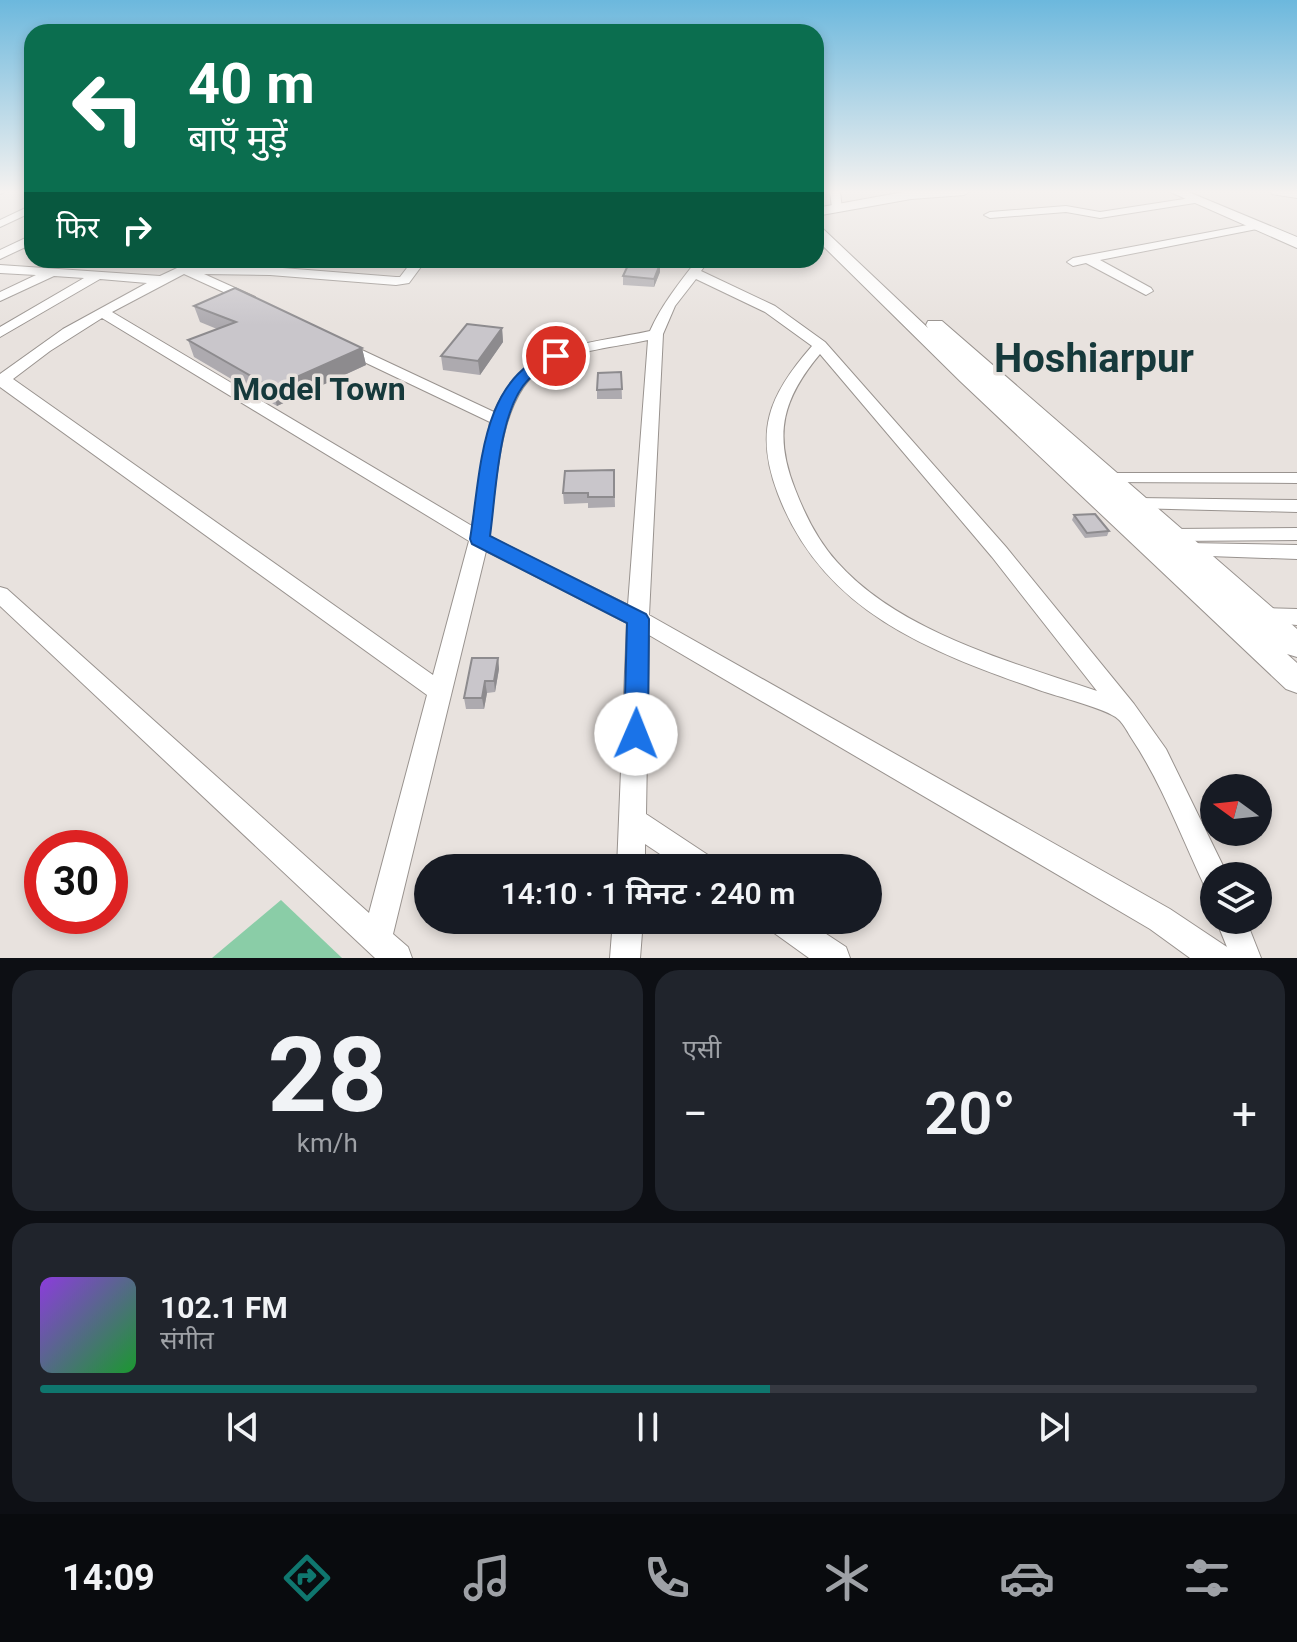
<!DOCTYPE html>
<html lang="hi">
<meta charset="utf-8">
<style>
body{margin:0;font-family:Roboto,"Noto Sans Devanagari",sans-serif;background:#20242c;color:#f1f3f6;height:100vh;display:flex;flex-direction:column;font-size:30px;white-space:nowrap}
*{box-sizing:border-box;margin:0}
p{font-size:26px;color:#9ea1a6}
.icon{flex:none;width:44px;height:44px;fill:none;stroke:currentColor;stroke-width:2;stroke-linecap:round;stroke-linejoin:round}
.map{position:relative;height:958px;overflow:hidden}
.side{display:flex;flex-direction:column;gap:12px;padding:12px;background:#0d0f14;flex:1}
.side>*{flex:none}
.banner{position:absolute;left:24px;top:24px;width:800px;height:244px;border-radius:24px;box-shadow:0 4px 12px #0003;background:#0b6e4f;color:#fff;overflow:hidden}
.needle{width:52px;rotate:285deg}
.buttons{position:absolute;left:1200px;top:774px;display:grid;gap:16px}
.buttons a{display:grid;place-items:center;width:72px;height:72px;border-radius:50%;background:#171b24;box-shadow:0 4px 12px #0003;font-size:40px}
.speed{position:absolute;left:24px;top:830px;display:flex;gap:16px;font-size:40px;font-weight:700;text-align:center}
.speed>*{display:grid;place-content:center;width:104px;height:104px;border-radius:50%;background:#171b24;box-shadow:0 4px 12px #0003;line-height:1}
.speed .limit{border:12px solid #d22;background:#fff;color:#111}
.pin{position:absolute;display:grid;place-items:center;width:68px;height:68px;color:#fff;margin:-34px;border:4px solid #fff;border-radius:50%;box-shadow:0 2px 8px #0007}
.me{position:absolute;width:88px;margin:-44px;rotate:1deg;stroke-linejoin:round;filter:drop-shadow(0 0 6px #0008)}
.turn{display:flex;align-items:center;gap:28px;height:168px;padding:0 32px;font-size:36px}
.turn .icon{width:104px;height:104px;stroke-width:2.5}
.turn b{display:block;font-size:56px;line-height:68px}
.then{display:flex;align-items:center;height:76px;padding:0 32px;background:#0003;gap:16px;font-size:30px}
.big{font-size:60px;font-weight:600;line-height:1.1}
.side .card{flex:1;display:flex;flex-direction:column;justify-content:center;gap:12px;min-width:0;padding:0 28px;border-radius:24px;background:#20242c}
.side .dial{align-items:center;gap:0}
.dial b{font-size:104px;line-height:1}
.song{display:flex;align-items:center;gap:24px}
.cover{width:96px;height:96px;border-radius:12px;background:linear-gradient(135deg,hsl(270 70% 55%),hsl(130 70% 35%))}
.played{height:8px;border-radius:4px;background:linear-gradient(90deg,#0f766e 60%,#363941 60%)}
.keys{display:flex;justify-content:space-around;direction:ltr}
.heat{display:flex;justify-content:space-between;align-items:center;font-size:44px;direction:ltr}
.side .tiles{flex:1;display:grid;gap:12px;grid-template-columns:1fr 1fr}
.card:last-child{grid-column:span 2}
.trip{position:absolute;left:414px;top:854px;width:468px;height:80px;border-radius:40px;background:#171b24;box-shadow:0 4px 12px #0003;font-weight:600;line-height:80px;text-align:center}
.tab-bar{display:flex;height:128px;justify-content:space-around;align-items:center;background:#090b0e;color:#9ea1a6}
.tab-bar .icon{width:56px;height:56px}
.tab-bar .active{color:#0f766e}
.tab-bar b{font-size:36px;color:#f1f3f6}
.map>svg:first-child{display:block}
.green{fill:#8acda7}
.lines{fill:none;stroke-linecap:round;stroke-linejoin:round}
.minor-casing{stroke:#99938f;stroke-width:2}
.secondary-casing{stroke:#99938f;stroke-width:2}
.minor{fill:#fff;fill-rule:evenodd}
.secondary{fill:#fff;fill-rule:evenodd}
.wall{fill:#adaaaf}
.shaded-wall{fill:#8d8b8e}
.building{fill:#c9c6cb;stroke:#8d8b8e;stroke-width:2}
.route{fill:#1a73e8;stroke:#114b97;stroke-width:2}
.labels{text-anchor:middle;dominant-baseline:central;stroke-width:7;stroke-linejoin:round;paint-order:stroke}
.district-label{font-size:32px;font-weight:bold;fill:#16393b;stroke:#e8e2de}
.town-label{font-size:40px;font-weight:bold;fill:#16393b;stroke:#e8e2de}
</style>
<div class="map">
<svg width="1297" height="958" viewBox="0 0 1297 958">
<rect width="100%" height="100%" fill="#e8e2de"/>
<path class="green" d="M281,900l61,58h-130z"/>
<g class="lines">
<defs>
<path id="minor" d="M0,191h6l-6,3z
M830,191h10l2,19 -10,-2z
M1197,197l4,1v4l-101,16 -34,-6 -76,6 -6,-3 6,-3 76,-6 34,6z
M32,205v7l-32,15v-7z
M1258,223l4,1v4l-162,32 51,28 2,3 -7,4 -60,-32 -13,3 -6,-4 6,-4z
M32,235v9l-32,15v-9z
M413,260h13l-17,23 -13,2 -126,-10 -66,-1 51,23v6l-5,1 -66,-30 -72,38 360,214 18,-104 -151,-72v-6h10l145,68c29,-69 92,-67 156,-81 12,-27 30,-49 47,-71h12l-8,11 74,35 50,36 181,205 128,157 32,45 62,127h-14v13l-10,-4c-23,-49 -42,-101 -72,-146 -4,-6 -8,-15 -14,-20 -10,-10 -63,-23 -79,-29 -110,-39 -216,-78 -261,-196 -24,-63 -9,-99 34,-148l-47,-34 -69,-33 -21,27 -12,28 -14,281 521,294 57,38 2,5 -13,-32h30l15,38h-71l-40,-29 -501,-294 -3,179 68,45 4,9h-37l-36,-24v24h-28l10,-245 -141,-72 -93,383 15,13 4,11h-37l-375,-352v-19l7,2 362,324 58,-218 -427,-308v-13l63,-45 84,-46 -47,-4 -100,58v-10l84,-49 -30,-2 -54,25v-9l36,-17 -36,-2v-8l160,11 32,-15 5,5 73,1 126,10h4zM102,318l367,223 -36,134 -420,-296 37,-28zM648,340l-20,265 -139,-69c8,-49 8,-144 57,-170 30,-16 70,-19 102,-26zM820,354l172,203 105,134c-86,-29 -198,-59 -260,-129 -19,-21 -32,-47 -42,-73 -22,-55 -12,-91 25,-135z
M1108,473h189v10l-195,-1 -3,-4z
M1137,498l160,2v12l-167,-4 -2,-4z
M1297,528v12l-126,1 -10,-6 10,-6z
M1188,543l109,2v14l-116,-4 -3,-5 3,-5z
M1262,608l35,1v16l-43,-4 -3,-5 3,-5z
M613,920h30l-3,38h-30z
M765,920h40l41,27 4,11h-41l-39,-28z"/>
<path id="secondary" d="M909,191h62l-7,4 -53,4 -95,17v-8z
M1168,191h18l111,46v11z
M1270,191h27v7l-25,-4z
M816,225l5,2 107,101 -2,-3 2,-4h14l355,308v28l-10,-3 10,9v30l-11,-4 -326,-308 -144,-142z"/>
</defs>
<use href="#minor" class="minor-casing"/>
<use href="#secondary" class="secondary-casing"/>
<use href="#minor" class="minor"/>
<use href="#secondary" class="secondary"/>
</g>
<path class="wall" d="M660,264v8l-6,15 -31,-2v-9z
M194,306l168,42 4,17 -89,41 -83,-49 -6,-17 29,-11 -17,-7z
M502,328l1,14 -23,33 -37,-5 -2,-14z
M621,372l1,27h-25v-9z
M614,470l1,37 -27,1v-5l-24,1 -1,-11z
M1074,515l35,16 -2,5 -22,2 -13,-18z
M498,658l1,11 -4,23 -8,1 -3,16h-18l-2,-11z"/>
<path class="shaded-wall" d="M660,264v8l-6,15v-8z
M502,328l1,14 -23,33 -2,-14z
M362,348l4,17 -89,41 -5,-18z
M498,658l1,11 -4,23 -1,-11z
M485,681l2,12 -3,16 -2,-11z"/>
<path class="building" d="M630,261l30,3 -6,15 -31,-3z
M235,288l127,60 -90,40 -84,-48 48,-18 -42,-16z
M467,324l35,4 -24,33 -37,-5z
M621,372l1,17 -25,1 1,-17z
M614,470v27h-26v-4h-25l2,-22z
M1095,514l14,17 -22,2 -13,-18z
M472,658h26l-4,23h-9l-3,17h-18z"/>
<linearGradient id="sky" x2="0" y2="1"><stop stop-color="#6cb8dd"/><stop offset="0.59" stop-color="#f5f2f0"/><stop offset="1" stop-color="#f5f2f0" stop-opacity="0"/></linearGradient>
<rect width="1297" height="325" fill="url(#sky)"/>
<path class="route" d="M556,352l6,1v7c-12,5 -23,10 -33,19 -31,30 -33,115 -39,157l156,78 3,5 -1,115 -3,8 -9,3 -9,-3 -3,-8 3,-111 -155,-79 -2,-5c11,-64 9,-166 86,-187z"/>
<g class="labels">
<g class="district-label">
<text x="319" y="389">Model Town</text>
</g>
<g class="town-label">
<text x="1094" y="358">Hoshiarpur</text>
</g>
</g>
</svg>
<div class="buttons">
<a><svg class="needle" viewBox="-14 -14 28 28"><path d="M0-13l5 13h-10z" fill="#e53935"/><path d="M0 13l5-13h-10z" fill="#9ea1a6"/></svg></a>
<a><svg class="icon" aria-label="layers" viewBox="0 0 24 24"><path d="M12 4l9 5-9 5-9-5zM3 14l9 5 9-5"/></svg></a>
</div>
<div class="speed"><div class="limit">30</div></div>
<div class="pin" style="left:556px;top:356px;background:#d93025"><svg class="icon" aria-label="arrive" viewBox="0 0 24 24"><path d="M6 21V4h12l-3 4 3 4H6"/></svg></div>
<svg class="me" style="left:636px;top:734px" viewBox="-20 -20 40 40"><circle r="19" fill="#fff"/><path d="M0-13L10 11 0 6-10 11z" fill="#1a73e8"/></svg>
<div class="trip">14:10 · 1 मिनट · 240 m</div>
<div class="banner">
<div class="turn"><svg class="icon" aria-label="left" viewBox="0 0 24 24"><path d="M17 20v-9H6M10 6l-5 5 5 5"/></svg><div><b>40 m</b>बाएँ मुड़ें</div></div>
<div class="then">फिर<svg class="icon" aria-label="right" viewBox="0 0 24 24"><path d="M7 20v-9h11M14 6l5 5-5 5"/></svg></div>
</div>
</div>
<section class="side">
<div class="tiles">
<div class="card dial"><b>28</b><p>km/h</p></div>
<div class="card"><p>एसी</p>
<div class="heat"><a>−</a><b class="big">20°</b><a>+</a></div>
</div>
<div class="card">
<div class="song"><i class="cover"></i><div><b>102.1 FM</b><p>संगीत</p></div></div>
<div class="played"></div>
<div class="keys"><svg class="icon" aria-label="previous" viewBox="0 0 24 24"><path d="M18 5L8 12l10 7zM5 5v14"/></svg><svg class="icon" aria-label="pause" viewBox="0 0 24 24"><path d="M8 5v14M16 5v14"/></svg><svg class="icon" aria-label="next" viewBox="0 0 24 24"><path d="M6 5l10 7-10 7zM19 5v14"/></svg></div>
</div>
</div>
</section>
<nav class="tab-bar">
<b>14:09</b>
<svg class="icon active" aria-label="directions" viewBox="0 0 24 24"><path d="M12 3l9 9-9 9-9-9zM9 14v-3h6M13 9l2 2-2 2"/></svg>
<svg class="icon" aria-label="music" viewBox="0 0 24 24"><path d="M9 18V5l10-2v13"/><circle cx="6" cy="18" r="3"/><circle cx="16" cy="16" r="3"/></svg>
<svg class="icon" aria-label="phone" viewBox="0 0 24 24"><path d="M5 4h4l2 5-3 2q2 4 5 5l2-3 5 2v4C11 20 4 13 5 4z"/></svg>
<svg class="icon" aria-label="climate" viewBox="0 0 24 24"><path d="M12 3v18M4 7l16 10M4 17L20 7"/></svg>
<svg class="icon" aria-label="car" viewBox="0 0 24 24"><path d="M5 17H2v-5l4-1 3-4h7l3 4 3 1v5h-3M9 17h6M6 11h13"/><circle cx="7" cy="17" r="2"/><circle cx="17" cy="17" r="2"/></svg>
<svg class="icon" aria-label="filters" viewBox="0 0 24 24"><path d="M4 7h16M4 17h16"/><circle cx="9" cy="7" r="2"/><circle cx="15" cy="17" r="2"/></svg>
</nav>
